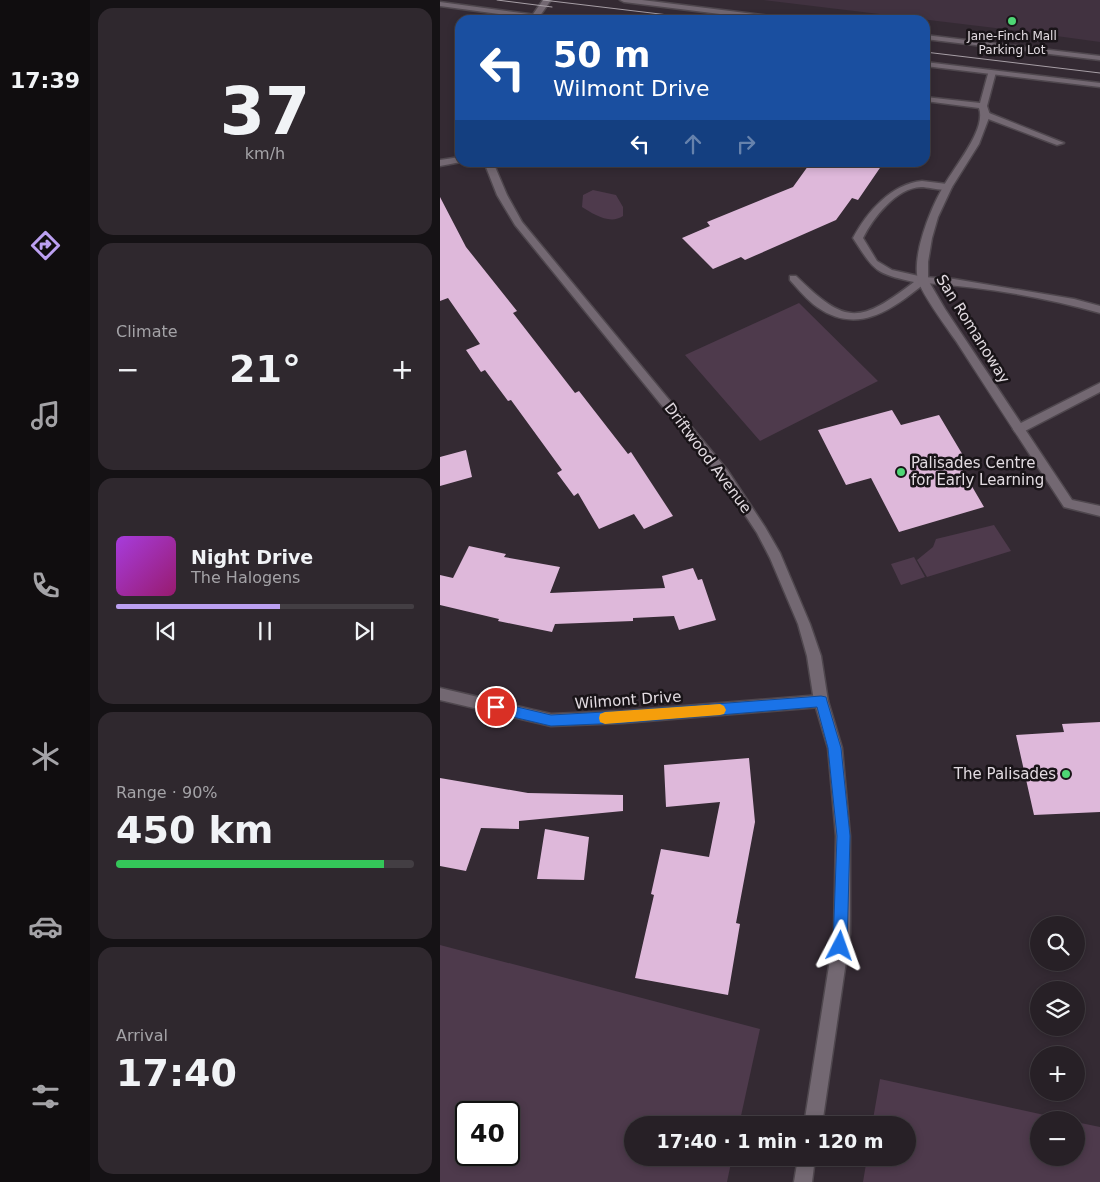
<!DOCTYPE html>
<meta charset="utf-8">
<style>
body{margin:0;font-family:"DejaVu Sans",sans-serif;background:#2f282e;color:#f1f3f6;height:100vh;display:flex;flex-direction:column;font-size:19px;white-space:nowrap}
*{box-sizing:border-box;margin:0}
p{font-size:16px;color:#a4a3a7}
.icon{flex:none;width:28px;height:28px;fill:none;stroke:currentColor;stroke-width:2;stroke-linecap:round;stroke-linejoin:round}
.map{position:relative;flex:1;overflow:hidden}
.sheet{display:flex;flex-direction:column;gap:8px;padding:8px;background:#151215;width:350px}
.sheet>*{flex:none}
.banner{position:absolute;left:15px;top:15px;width:475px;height:152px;border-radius:15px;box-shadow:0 2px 8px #0003,0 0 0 1px #433e43;background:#1a4fa0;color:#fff;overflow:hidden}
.tools{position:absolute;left:590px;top:916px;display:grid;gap:10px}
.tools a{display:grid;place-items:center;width:55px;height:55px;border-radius:50%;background:#272026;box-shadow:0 2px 8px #0003,0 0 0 1px #433e43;font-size:25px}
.speed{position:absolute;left:15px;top:1101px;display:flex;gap:10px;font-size:25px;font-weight:700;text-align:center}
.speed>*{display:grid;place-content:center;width:65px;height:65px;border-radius:50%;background:#272026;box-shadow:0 2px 8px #0003,0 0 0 1px #433e43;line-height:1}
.speed .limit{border:2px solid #111;border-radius:8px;background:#fff;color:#111}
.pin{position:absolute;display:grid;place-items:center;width:42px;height:42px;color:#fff;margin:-21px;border:2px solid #fff;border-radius:50%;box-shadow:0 1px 5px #0007}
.me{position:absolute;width:55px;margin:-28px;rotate:4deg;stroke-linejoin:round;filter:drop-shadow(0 0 4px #0008)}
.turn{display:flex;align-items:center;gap:18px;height:105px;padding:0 15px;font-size:22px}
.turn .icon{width:65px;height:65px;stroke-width:2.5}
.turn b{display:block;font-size:35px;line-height:42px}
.lanes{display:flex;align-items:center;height:48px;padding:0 15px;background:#0003;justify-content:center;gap:25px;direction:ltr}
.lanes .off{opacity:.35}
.big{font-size:38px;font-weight:700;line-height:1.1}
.sheet .widget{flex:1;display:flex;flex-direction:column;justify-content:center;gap:8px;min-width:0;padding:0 18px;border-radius:15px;background:#2f282e}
.sheet .dial{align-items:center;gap:0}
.dial b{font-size:65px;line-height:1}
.song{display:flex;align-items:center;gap:15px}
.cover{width:60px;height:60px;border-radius:8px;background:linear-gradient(135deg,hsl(280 70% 55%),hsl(320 70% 35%))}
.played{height:5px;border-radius:2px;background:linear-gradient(90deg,#bca0f2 55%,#433e43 55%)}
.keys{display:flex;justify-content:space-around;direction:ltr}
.heat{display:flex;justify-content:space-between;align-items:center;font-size:28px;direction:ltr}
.charge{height:8px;border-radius:4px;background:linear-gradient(90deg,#34c759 90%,#433e43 0)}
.trip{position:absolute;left:184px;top:1116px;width:292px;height:50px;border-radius:25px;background:#272026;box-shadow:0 2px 8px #0003,0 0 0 1px #433e43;font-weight:700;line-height:50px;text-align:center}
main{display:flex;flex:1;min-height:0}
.tabs{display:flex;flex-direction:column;width:90px;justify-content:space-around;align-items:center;background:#100d0f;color:#a4a3a7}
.tabs .icon{width:35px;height:35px}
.tabs .active{color:#bca0f2}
.tabs b{font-size:22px;color:#f1f3f6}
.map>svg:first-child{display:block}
.built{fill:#413240}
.green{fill:#4e3a4c;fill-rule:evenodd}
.building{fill:#deb8da}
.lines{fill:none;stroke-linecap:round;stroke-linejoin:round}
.service-casing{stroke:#4f474e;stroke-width:3}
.minor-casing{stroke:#4f474e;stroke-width:3}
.tertiary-casing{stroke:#4f474e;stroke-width:3}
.secondary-casing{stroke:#4f474e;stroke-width:3}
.service{fill:#736872;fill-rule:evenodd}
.minor{fill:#736872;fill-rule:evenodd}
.tertiary{fill:#736872;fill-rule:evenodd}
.secondary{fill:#736872;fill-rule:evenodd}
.tram{stroke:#a79fa6;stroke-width:1}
.route{fill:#1a73e8;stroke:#114b97}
.slow{fill:#f59e0b}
.poi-dot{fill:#4ed675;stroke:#191418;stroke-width:2}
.labels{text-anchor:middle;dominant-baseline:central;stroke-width:5;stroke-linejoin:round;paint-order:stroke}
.far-poi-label{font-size:12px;fill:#e2dbe1;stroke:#191418}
.street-label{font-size:15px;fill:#e2dbe1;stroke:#191418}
.poi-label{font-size:15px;fill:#e2dbe1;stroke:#191418;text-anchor:start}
</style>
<main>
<nav class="tabs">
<b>17:39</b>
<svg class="icon active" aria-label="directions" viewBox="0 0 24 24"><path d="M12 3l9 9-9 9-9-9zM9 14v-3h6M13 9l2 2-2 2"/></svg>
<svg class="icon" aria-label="music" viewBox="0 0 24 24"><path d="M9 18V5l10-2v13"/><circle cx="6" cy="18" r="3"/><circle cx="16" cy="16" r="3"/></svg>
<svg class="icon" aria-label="phone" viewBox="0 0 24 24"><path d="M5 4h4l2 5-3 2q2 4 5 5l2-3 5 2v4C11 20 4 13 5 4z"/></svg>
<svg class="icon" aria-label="climate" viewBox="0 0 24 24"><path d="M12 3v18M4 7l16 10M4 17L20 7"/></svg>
<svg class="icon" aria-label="car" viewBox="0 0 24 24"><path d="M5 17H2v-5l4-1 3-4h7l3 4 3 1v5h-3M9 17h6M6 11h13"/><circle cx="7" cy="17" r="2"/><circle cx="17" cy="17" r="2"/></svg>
<svg class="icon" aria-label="filters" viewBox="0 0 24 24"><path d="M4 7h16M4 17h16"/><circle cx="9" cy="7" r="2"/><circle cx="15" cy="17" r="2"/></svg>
</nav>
<section class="sheet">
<div class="widget dial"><b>37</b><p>km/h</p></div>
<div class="widget"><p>Climate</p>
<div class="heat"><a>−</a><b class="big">21°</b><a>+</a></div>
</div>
<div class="widget">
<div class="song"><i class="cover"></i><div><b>Night Drive</b><p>The Halogens</p></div></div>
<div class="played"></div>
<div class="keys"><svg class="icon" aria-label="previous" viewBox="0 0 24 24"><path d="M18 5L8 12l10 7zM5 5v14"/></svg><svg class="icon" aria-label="pause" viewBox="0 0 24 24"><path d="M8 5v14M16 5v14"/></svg><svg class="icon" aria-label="next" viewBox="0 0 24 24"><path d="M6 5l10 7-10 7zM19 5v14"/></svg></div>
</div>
<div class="widget"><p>Range · 90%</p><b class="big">450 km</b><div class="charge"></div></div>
<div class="widget"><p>Arrival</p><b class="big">17:40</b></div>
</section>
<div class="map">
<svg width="660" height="1182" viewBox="0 0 660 1182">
<rect width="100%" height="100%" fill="#342a33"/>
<path class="built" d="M323,0h337v42l-80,-11z"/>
<path class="green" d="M153,190l23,5 7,12v9c-13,9 -30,-2 -41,-9l1,-12z
M359,303l79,78 -118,60 -75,-86z
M554,525l17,26 -84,26 -10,-17 16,-13 3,-8z
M474,557l11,20 -24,8 -10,-21z
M0,945l320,84 -21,96h-107v33h100l-5,24h-287zM69,1112v43h-43v-43z
M440,1079l187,41h-28v38h37v-36l24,5v55h-237l4,-24h41v-33h-36z"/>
<path class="building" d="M371,162h73l-26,38 -6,-2 -16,22 -91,40 -4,-3 -28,12 -31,-31 28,-12 -3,-4 86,-35z
M0,197l26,50 51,64 -4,2 62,80 4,-2 49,63 3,-2 42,64 -29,13 -10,-15 -35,15 -21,-36 -4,3 -17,-23 5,-3 -51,-70 -3,1 -23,-31 -4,2 -15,-22 14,-6 -32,-46 -8,3z
M452,410l9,15 38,-10 25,42 -8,2 28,48 -85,25 -28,-54 -25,7 -28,-55z
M26,450l6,27 -32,9v-29z
M29,546l37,8 -2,3 56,10 -10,26 115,-5 -3,-12 31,-8 5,12 4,-1 14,41 -37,10 -5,-14 -41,2v3l-78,3 -3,8 -54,-11 1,-2 -59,-14v-30l13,3z
M660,722v90l-66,3 -18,-80 48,-3 -2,-8z
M309,758l6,64 -19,101 4,1 -12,71 -93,-17 19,-83 -3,-1 10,-45 48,8 11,-55 -54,5 -2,-42z
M0,778l88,15 95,2v16l-104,10v8l-38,-1 -15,43 -26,-5z
M105,829l44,8 -5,43 -47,-1z"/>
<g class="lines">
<defs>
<path id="service" d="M543,113h6l75,30 -7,2 -74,-28z
M482,181l25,3 5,3c-7,6 -22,0 -31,0 -25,1 -48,31 -58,51l14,23 15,9 31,7 31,2 120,20 26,7v7c-56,-16 -117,-26 -175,-30 -32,26 -67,53 -108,24 -10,-7 -19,-18 -27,-27v-4h6c50,49 63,48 118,6 -39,-9 -39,-10 -61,-44 14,-26 38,-54 69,-57z
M660,383v9l-77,40h-8l-2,-3 2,-3z"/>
<path id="minor" d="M549,70l7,2 -9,34 3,9 -11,29 -27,43 -14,30 -6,21 -4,24v18l17,29 127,191 28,6v10l-36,-9c-36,-55 -72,-110 -108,-166 -9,-13 -35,-48 -38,-61 -6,-25 12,-70 24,-91 10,-20 45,-59 37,-81l-54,-7v-4l55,6z
M20,157l1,5 -21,4v-6z
M0,688l111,26 72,-3 198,-16 5,2 2,4 -2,4 -5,2 -198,16 -72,3 -111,-26z"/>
<path id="tertiary" d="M103,0h8l-14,20h-8z
M44,162h9l14,33 15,27 206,249 37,56 15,26 30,71 11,32 7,45 14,47 8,88v98l-28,191h-18l30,-191 2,-98 -8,-88 -14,-47 -7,-45 -9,-32 -28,-66 -13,-25 -37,-56 -205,-252 -18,-30z
M358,1158h17l-3,24h-18z"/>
<path id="secondary" d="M180,0h22l145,18 4,2h-23l-144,-18z
M0,2l119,16 4,2h-21l-102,-14z
M485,35l175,21v4l-175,-21z
M485,62l175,21v4l-175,-21z"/>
</defs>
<use href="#service" class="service-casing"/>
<use href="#minor" class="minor-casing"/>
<use href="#tertiary" class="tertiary-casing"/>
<use href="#secondary" class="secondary-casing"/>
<use href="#service" class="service"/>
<use href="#minor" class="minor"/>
<use href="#tertiary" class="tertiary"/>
<use href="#secondary" class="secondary"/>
<path class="tram" d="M57,0l55,7
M103,0l167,20
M485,52l175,21"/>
</g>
<path class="route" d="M381,696l5,1 1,4 14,47 9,88 -3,110 -2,5 -5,2 -5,-2 -2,-5 4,-110 -9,-88 -11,-41 -195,16 -71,3 -55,-13 -5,-2 -2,-4 2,-4 5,-1 55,13 71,-4z"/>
<path class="slow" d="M280,704l4,2 2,4 -2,4 -4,1 -115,9 -5,-2 -1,-4 1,-4 5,-2z"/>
<g class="poi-dot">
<circle cx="572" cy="21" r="5"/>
<circle cx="461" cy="472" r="5"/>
<circle cx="626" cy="774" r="5"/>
</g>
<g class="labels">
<g class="far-poi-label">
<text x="572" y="36">Jane-Finch Mall<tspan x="572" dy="14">Parking Lot</tspan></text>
</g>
<g class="street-label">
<text transform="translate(533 329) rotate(58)">San Romanoway</text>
<text transform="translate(268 458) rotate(53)">Driftwood Avenue</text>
<text transform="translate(188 700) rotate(-4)">Wilmont Drive</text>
</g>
<g class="poi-label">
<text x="471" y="463">Palisades Centre<tspan x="471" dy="17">for Early Learning</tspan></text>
<text x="616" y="774" text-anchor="end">The Palisades</text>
</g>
</g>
</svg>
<div class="tools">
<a><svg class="icon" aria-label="search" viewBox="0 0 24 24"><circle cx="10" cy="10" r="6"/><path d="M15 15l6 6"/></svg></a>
<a><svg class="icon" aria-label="layers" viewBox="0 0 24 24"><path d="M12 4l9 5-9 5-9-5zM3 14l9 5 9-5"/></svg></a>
<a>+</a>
<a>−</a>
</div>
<div class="speed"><div class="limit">40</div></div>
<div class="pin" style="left:56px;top:707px;background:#d93025"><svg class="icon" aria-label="arrive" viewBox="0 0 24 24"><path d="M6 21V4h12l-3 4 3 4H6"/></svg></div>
<svg class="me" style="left:400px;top:946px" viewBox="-20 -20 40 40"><path d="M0-17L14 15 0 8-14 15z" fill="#1a73e8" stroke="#fff" stroke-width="4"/></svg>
<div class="trip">17:40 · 1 min · 120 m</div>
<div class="banner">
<div class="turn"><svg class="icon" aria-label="left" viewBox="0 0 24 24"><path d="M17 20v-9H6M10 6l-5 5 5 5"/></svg><div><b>50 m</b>Wilmont Drive</div></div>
<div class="lanes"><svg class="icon" aria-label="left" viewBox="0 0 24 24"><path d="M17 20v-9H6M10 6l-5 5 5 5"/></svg><svg class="icon off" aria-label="ahead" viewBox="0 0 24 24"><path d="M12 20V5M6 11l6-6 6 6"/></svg><svg class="icon off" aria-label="right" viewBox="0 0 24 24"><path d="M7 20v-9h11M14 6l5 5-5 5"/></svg></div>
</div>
</div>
</main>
